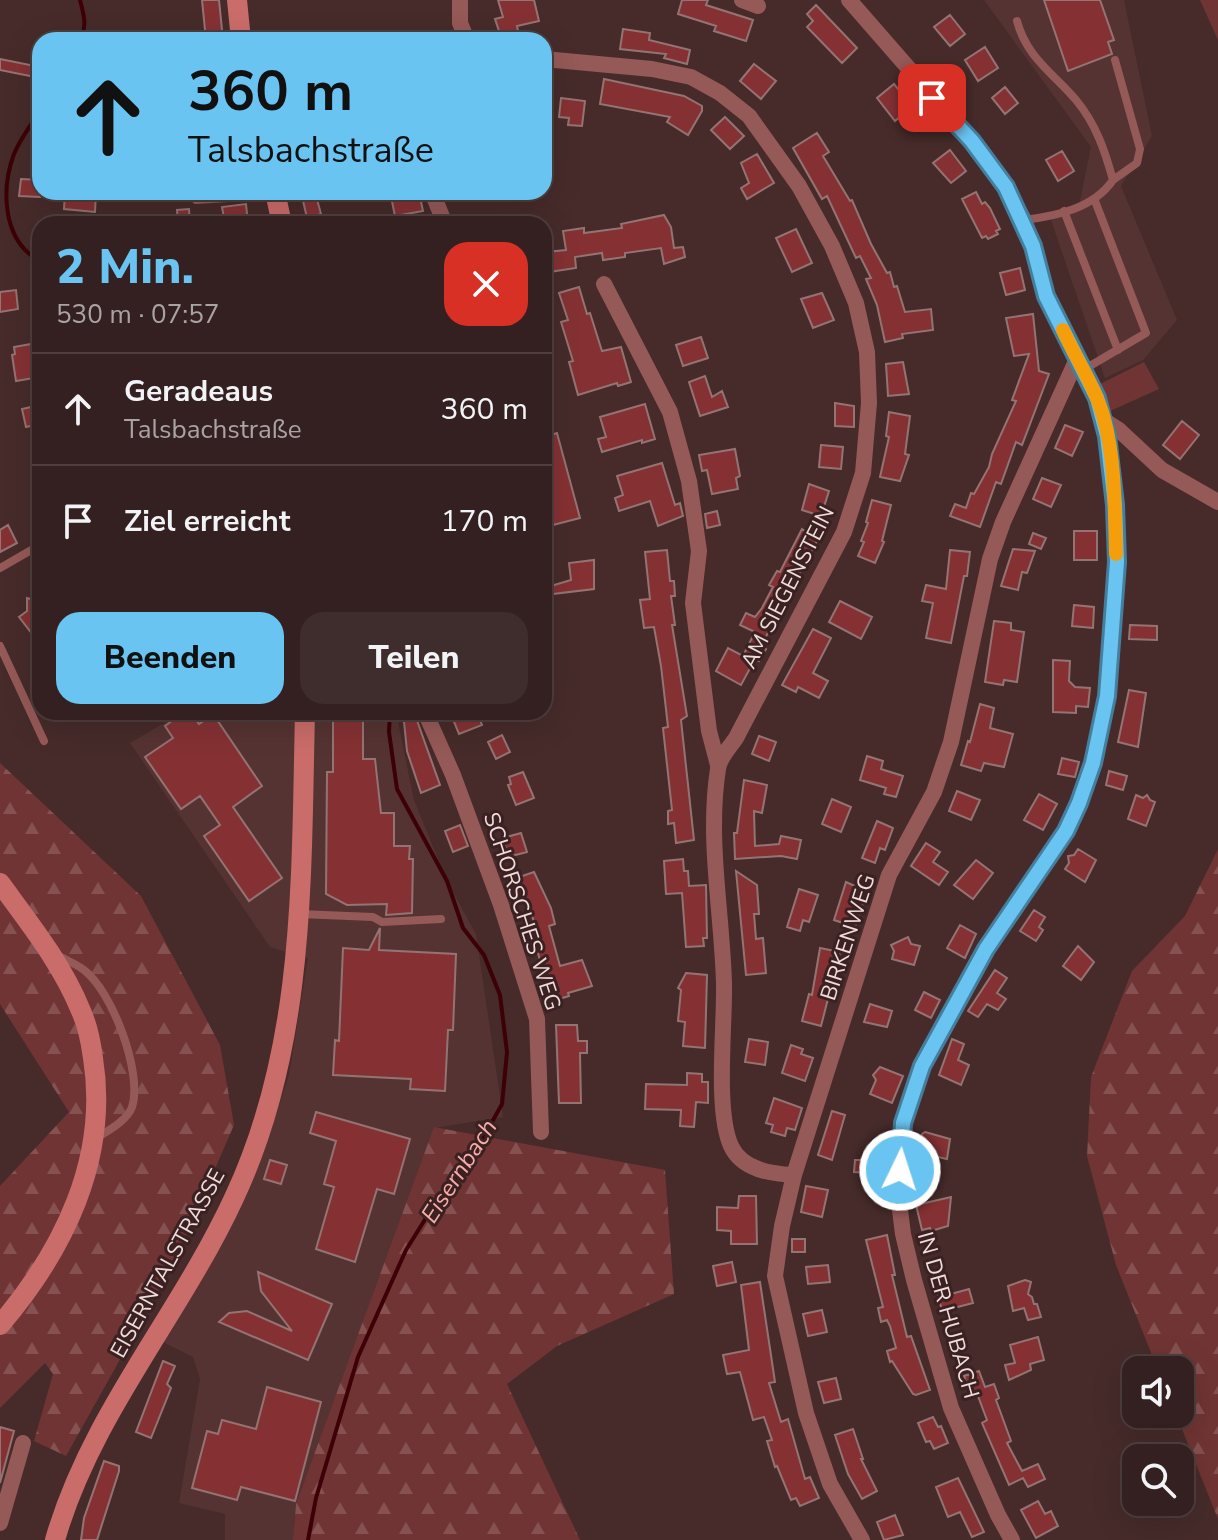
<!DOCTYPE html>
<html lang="de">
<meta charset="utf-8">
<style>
:root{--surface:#342020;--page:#3f2d2d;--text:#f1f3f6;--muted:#a9a3a5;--line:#4e3e3e;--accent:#69c4f1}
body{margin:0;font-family:"Nunito Sans",sans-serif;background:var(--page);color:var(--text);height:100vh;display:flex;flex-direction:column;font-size:30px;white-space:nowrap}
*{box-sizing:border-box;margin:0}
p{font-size:26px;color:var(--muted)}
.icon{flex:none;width:44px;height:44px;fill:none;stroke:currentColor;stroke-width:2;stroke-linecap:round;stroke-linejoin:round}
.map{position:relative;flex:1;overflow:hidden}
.details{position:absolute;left:32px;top:216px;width:520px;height:504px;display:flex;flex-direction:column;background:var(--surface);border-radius:24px;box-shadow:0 8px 32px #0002,0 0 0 2px var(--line)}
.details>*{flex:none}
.guide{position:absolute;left:32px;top:32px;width:520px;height:168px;border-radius:24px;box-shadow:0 8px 32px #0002,0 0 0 2px var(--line);background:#69c4f1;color:#111;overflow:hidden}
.controls{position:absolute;left:1122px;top:1356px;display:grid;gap:16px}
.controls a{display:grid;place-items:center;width:72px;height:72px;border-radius:16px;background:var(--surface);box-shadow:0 8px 32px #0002,0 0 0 2px var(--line);font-size:40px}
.pin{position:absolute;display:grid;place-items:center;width:68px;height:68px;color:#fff;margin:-34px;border-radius:16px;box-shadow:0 4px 12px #0006}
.me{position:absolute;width:88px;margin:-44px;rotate:4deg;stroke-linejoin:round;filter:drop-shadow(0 0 6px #0008)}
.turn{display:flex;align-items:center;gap:28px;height:168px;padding:0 24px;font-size:36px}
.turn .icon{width:104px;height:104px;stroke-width:2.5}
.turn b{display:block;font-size:56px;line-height:68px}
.round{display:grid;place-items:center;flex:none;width:84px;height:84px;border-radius:24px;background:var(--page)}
.overview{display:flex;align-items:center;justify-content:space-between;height:136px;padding:0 24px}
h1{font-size:48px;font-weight:800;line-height:60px;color:var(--accent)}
.primary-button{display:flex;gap:16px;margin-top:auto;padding:16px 24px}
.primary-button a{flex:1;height:92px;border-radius:24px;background:var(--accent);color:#111;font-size:32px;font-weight:800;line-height:92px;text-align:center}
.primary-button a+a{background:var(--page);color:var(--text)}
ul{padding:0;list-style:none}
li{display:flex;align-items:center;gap:24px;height:112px;padding:0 24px;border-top:2px solid var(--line)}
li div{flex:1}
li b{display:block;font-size:30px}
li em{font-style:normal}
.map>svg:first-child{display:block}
.built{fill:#553332}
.green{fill:#703434}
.forest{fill:url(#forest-firs)}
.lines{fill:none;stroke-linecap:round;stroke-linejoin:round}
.stream{stroke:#3c0006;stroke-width:4}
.building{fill:#853133;stroke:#937472;stroke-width:2}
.service{stroke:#955957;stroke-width:8}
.minor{stroke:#955957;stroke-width:16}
.secondary{stroke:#ca6c6a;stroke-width:20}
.route-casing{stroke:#447f9d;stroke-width:20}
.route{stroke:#69c4f1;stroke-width:14}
.slow{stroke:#f59e0b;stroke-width:14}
.labels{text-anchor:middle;stroke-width:6;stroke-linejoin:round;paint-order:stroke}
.street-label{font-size:22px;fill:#efdddb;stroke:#3b2121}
.water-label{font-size:24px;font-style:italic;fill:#f6aca9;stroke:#3b2121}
</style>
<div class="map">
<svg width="1218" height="1540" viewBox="0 0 1218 1540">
<defs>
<pattern id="forest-firs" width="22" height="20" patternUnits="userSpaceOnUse" patternTransform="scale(2)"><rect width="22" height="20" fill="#703434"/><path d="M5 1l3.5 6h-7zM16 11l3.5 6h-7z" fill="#855151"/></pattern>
</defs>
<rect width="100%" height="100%" fill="#462b2a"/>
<path class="built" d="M984,0H1124L1152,136L1121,186L1177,320L1143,360L1105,378L1051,220L1078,210L1091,147Z
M183,712H396L414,800L447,881L476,934L503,1117L434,1128L296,1504L293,1540H225V1514L179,1503L200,1379L193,1357L163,1342L240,1208L262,1156L289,1075L308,958L270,947L130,743Z"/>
<path class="green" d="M1200,0H1218V40Z
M1144,362L1159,389L1108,412L1094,387Z"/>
<path class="forest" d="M0,763L141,896L220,1045L234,1125L175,1261L66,1456L34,1441L53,1374L45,1363L0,1408V1186L69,1112L0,1004Z
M1218,849V1519L1176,1414H1180V1370H1158L1116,1265L1087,1156L1091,1077L1132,971L1185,916Z
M434,1127L665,1170L674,1294L557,1346L507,1384L580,1540H293L296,1504Z"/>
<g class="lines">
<path class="stream" d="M80,0C84,15 87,25 81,40
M40,110C32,124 20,139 14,154C1,189 2,241 40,261
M308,1540L316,1498L358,1357L406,1250L434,1205L472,1158L502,1104L507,1052L500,995L484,955L463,928L447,881L397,789L389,732L390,712"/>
</g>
<path class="building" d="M202,0H219L223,40H206Z
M498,0H534L539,21L517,26L520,40H502L495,19L503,17Z
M682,0H708L706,5L753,20L746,41L714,31L716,26L678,14Z
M1044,0H1100L1114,40L1108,42L1112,54L1068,71Z
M816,5L857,48L842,63L807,27L813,21L807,14Z
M950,15L965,34L950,46L934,27Z
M623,29L650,33L649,40L690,50L687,64L664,58L666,54L620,49Z
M985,47L998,68L978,81L965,60Z
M0,59L40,67V78L0,70Z
M754,64L776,81L761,99L740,81Z
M604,79L684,96L702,106V111L688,135L667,122L670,117L600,104Z
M894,84L908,101L903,105L907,111L895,121L877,98Z
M1005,87L1018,103L1005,114L992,98Z
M561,98L585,101L582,126L568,125L569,118L559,117Z
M725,117L744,136L730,149L711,130Z
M817,133L829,152L823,156L850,201L852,200L871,244L887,273L890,272L894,287L897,286L905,312L931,309L933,330L902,334L903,338L885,342L877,305L866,279L871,278L860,256L856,258L827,196L822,199L793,148Z
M950,150L966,171L951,183L933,163Z
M1062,151L1074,171L1058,181L1046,160Z
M757,154L774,183L747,199L741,188L749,183L741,163Z
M21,179L40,180V197L19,196Z
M65,192H96L95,212L64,209Z
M301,192H315L321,214L307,218Z
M390,192H416L417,197H420L423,211L395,216Z
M976,192L982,204L985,202L990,208L1000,229L996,231L998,234L988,239L986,236L982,238L962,199Z
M246,204L248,224H225L222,207Z
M189,209L190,224H178L177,210Z
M664,215L671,227L674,248L683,247L685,257L664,264L661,248L625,253V257L603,260L602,253L575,257L576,268L549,272L546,252L566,250L563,231L584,228V233L622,228L621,224Z
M796,229L812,263L792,272L776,238Z
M1020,268L1025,290L1006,295L1000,273Z
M579,287L587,314L590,313L602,351L621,347L631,382L618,386L617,383L578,395L569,362L573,361L561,322L568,320L559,293Z
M16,290L18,309L0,312V292Z
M822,293L834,320L813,328L801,299Z
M1033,314L1039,371L1049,374L1022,445L1016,442L1001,484L996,482L980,527L950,516L955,504L966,508L971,493L974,494L989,467L992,454L1016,401L1012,400L1029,354L1014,356L1006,318Z
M701,337L708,358L683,366L676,345Z
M31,344L34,378L16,381L12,355L15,354L14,347Z
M903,362L909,394L888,396L886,364Z
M705,376L712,397L722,391L728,407L700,416L689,382Z
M835,403L854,406V427L835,426Z
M645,404L655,439L642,443V440L602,452L598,439L606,437L600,417Z
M40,405V424L26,427L22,409Z
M889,412L910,416L905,454L909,455L900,481L880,477L889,437L886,436Z
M1182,421L1199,435L1180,459L1163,445Z
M1065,425L1083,432L1072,456L1055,448Z
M557,433L580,518L549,526L544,508V437Z
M821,445L843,447L841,469L819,467Z
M735,449L740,476L736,478L738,489L712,494L707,470L702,471L699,455Z
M662,463L675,505L680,503L683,516L658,526L650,501L619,511L615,498L623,495L617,476Z
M1042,478L1061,485L1051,507L1033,499Z
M809,484L829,491L821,516L802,510Z
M872,500L891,505L882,541L884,542L875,563L858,556L864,542L861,541L868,523L866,522Z
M717,511L720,525L707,528L705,514Z
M8,525L17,543L0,552V530Z
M802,529L818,539L761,646L766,649L759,661L755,659L741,685L716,671L728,648L743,656L755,632L740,625L746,613L755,617L762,608L773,587L769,585L777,571L780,572Z
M1074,531H1097V560H1074Z
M1033,533L1046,538L1041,549L1029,544Z
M1013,549L1035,551L1027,573L1022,572L1018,590L1001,586Z
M667,550L670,581H674L675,596H671L675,625H672L687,716L681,720L694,840L676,843L674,823L668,824V811L672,810L663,728L668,727L661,666L654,627L644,628L640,600L650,599L645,552Z
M950,550L970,552L967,576H964L951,643L926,638L933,603L922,601L926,585L946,589Z
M594,560V589L544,595V588L571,580L569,563Z
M27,598L40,602V644L19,617L27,611Z
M840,601L872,617L861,639L829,622Z
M1074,605L1094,607L1093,628L1072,626Z
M994,621L1011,623V630L1024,632L1017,682L1004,680L1003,685L985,682Z
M1130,625L1157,626V640L1129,639Z
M813,629L831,638L813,673L828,681L819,698L798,687L796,692L782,685Z
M1053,660L1070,661L1069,681L1075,687L1090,688L1088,707L1076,706V713L1053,712Z
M1129,690L1146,693L1138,747L1118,742Z
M980,704L994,708L990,728L1013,734L1004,767L984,763L981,771L961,765L968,741L970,742Z
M184,712H190L199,724L213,714L262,786L233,807L282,878L249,901L204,836L220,825L200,796L181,809L145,757L173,738L165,726Z
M333,712H363V759H375L381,813H394V846H410L409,859H413L412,913L386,915L387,904L347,905L326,894L327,772H333Z
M403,712H414L440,785L421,793L407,751Z
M450,712H477L482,725L459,734Z
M502,735L510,752L496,759L488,742Z
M759,736L776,742L769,761L752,754Z
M867,756L883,761L881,769L903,776L896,797L884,794L886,788L860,780Z
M1062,758L1079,762L1075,777L1058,774Z
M1109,771L1127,776L1123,790L1106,785Z
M523,772L534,798L516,805L508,785L511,784L509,777Z
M744,780L767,785L762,813L754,811L755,846L779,844L781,836L801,840L797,859L781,856L735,859L734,833H737Z
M957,791L980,800L971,820L949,811Z
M1039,794L1057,804L1043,830L1024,820Z
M1136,795L1143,798L1147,795L1150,800L1155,802L1146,826L1128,819Z
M832,799L851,807L841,832L822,824Z
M877,821L893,828L885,850L880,848L875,863L862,858Z
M460,825L468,846L453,852L445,831Z
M521,833L527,852L508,857L503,838Z
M926,843L940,852L933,862L948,872L939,885L911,866Z
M1078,849L1096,860L1085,882L1065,869L1069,863L1068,856L1074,855Z
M683,859L684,871H688L689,886L706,885L707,938H703L704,946L686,947L682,893L666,894L664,861Z
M976,860L993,873L973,899L954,885Z
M736,871L757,885L759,914H754L756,939L763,938L766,973L746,975Z
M534,872L551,908L555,924L549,926L560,966L582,960L592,986L568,993L569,996L559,999L558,995L551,997L531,930L536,929L527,899L524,900L516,878Z
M846,882L857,887L855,890L866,894L855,927L834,920Z
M799,889L818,895L809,922L803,920L800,931L787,927Z
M1034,910L1045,917L1039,927L1043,930L1036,941L1020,931Z
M960,925L976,934L965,958L947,948Z
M380,928L379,950L456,954L453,1030H448L445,1091L410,1089L411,1079L333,1075L335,1040L339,1041L343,948L369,950Z
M908,937L911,944L920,946L914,965L892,959L894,951L891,945Z
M1078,946L1094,962L1081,980L1063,966Z
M820,948L840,952L821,1026L802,1021L809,994L812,995Z
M995,970L1007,978L997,993L1006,999L998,1010L987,1004L978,1017L968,1011Z
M686,973L707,975L705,1048L683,1046L685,1022L678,1021L681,990L678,988Z
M924,992L940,1000L931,1018L915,1010Z
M870,1004L892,1011L887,1027L864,1022Z
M556,1025H577L578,1041H587V1053H580L581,1103H559Z
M749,1039L768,1042L765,1065L745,1062Z
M952,1039L964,1044L958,1060L969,1065L961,1085L939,1075Z
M791,1045L803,1049L801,1054L813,1058L805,1081L782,1073Z
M880,1067L903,1076L892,1103L870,1094L876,1080L873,1075Z
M687,1073L702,1074V1082H708V1103L696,1102L694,1127L680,1126L681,1110L645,1109L646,1084L687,1085Z
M774,1098L802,1108L795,1130L787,1128L785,1136L771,1132L773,1125L766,1123Z
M832,1111L845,1115L832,1160L818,1155Z
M316,1112L410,1139L394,1194L377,1189L355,1262L316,1249L334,1187L324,1184L336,1141L310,1133Z
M925,1132L950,1139L947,1159L933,1156L930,1182L916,1180L922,1134Z
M866,1154L884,1156L881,1184L866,1183L867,1173L854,1172L855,1160H865Z
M270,1160L287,1165L281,1184L264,1179Z
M806,1186L828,1190L822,1217L801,1212Z
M739,1196H756L757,1244H731V1231L717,1230V1207L738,1208Z
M951,1197L948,1226L931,1231L930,1228L922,1230L916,1205Z
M887,1235L895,1275H892L907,1337L911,1336L930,1390L916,1395L913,1394L892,1361L890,1362L887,1351L896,1348L890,1326L887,1320L881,1322L878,1308L883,1307L866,1240Z
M792,1239H805V1252H792Z
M732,1262L736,1282L717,1286L713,1266Z
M828,1265L830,1282L808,1284L806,1267Z
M258,1272L332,1304L308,1360L219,1322L229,1313L247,1311L292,1331L261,1291Z
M1025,1280L1031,1282L1028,1294L1032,1297L1034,1304H1037L1041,1317L1028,1320L1024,1308L1013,1311L1008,1286Z
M760,1282L775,1382L769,1383L781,1422L788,1419L805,1479L810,1477L819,1498L800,1506L796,1498L791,1500L777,1466L775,1467L767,1441L772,1440L764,1417L753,1420L740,1372L727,1374L723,1355L749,1350L741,1285Z
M948,1283L951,1294L969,1289L973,1303L942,1311L936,1286Z
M822,1310L827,1332L808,1336L803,1314Z
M1038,1337L1044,1360L1030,1364L1031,1370L1009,1380L1005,1365L1015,1363L1010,1345Z
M163,1361L175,1366L167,1384L171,1388L151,1438L136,1432Z
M979,1371L985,1387L994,1384L999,1398L996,1400L1011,1441L1007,1443L1022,1471L1038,1464L1045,1479L1028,1487L1023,1478L1009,1485L982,1423L987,1420L976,1391L970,1393L964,1376Z
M836,1378L841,1399L824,1403L818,1382Z
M267,1387L321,1402L295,1501L241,1487L237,1500L192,1488L207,1431L218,1434L222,1420L256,1429Z
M933,1417L938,1427L941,1426L948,1443L934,1449L930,1441L926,1442L918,1423Z
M0,1427L14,1431L0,1483Z
M853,1429L863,1459H861L877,1491L862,1499L848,1474L835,1435Z
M104,1461L119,1466V1471L97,1540H81L84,1518Z
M958,1478L984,1532L972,1537L960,1512L948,1517L936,1487Z
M1038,1501L1045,1514L1051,1511L1058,1526L1036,1538L1021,1510Z
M895,1515L903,1535L884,1540L877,1522Z"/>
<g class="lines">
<path class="service" d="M1017,21C1027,58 1053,73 1076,100C1096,124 1105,151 1113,180C1094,208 1057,216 1024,220
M1113,180L1137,163L1140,149L1115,60
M196,200L275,195
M1064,211L1118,350
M1083,370L1146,333L1095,201
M0,568L40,545
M0,646L44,741
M299,914L373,917L382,922L441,919
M57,955C66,960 76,964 84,970C112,991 143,1073 132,1107C127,1121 107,1131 95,1139"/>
<path class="minor" d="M460,0V23L467,40
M742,0L758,6
M849,0L972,141L1006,187L1024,220L1033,246L1046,296L1097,398L1105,421L1115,505L1117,562L1107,696L1093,763L1066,831L986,949L946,1020L922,1066L903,1123L898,1194L903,1234L914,1280L951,1408L998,1515L1012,1540
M544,59L652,69L691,77L720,93L749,116L799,186L832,246L856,303L867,352L869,403L863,473L844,532L736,738C730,747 719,758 718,769C707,839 722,912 724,983C725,1026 715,1110 731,1146C742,1170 772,1174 794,1175
M432,192L445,224
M604,284L670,412L689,481L699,551L693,603L709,731L718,765
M1105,421L1119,430L1162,470L1218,502
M425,712L453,775L501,905L537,1019L541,1132
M0,1523L23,1443
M862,1540L830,1484L806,1413L775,1276L782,1226L794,1175L889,875L934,792L951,742L990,559L1003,522L1077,359"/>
<path class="secondary" d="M237,0L241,40
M275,192L282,224
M0,883C30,924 62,964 81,1011C88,1026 91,1043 93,1058C109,1158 64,1250 0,1325
M55,1540C91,1414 180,1315 234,1198C306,1045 301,877 305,712"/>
</g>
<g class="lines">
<defs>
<path id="route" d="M900,1170L903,1123L922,1066L986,949L1066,831L1079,803L1093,763L1107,696L1117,562L1115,505L1107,436L1097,398L1046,296L1033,246L1006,187L972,141L932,98"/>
</defs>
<use href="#route" class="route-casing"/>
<use href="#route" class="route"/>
<path class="slow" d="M1063,330C1076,359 1096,388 1104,419C1115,458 1115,513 1116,554"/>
</g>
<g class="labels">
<g class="street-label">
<text transform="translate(787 587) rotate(-63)" y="8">AM SIEGENSTEIN</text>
<text transform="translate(523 911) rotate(72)" y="8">SCHORSCHES WEG</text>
<text transform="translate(847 937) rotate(-72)" y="8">BIRKENWEG</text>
<text transform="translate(167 1263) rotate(-61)" y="8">EISERNTALSTRASSE</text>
<text transform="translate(949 1315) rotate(74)" y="8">IN DER HUBACH</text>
</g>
<g class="water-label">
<text transform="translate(459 1171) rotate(-57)" y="8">Eisernbach</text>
</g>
</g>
</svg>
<div class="controls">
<a><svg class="icon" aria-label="sound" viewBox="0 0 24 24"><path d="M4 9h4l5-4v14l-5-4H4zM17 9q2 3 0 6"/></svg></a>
<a><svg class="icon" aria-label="search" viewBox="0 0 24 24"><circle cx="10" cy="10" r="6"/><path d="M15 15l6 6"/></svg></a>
</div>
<div class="pin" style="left:932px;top:98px;background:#d93025"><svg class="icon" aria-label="arrive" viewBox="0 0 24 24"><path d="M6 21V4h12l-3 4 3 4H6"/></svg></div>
<svg class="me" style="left:900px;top:1170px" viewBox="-20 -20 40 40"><circle r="17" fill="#69c4f1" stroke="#fff" stroke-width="3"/><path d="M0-11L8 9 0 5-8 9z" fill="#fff"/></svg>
<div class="guide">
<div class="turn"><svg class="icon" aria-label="ahead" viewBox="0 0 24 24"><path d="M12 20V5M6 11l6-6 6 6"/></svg><div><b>360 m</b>Talsbachstraße</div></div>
</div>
<section class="details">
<div class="overview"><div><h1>2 Min.</h1><p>530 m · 07:57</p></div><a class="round" style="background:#d93025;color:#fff"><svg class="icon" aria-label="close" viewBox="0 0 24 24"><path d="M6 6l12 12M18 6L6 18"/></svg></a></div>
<ul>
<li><svg class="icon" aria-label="ahead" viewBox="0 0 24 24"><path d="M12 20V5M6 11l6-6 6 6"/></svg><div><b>Geradeaus</b><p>Talsbachstraße</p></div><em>360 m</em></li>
<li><svg class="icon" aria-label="arrive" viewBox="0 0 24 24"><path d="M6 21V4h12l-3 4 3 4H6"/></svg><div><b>Ziel erreicht</b></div><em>170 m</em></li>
</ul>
<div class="primary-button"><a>Beenden</a><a>Teilen</a></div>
</section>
</div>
